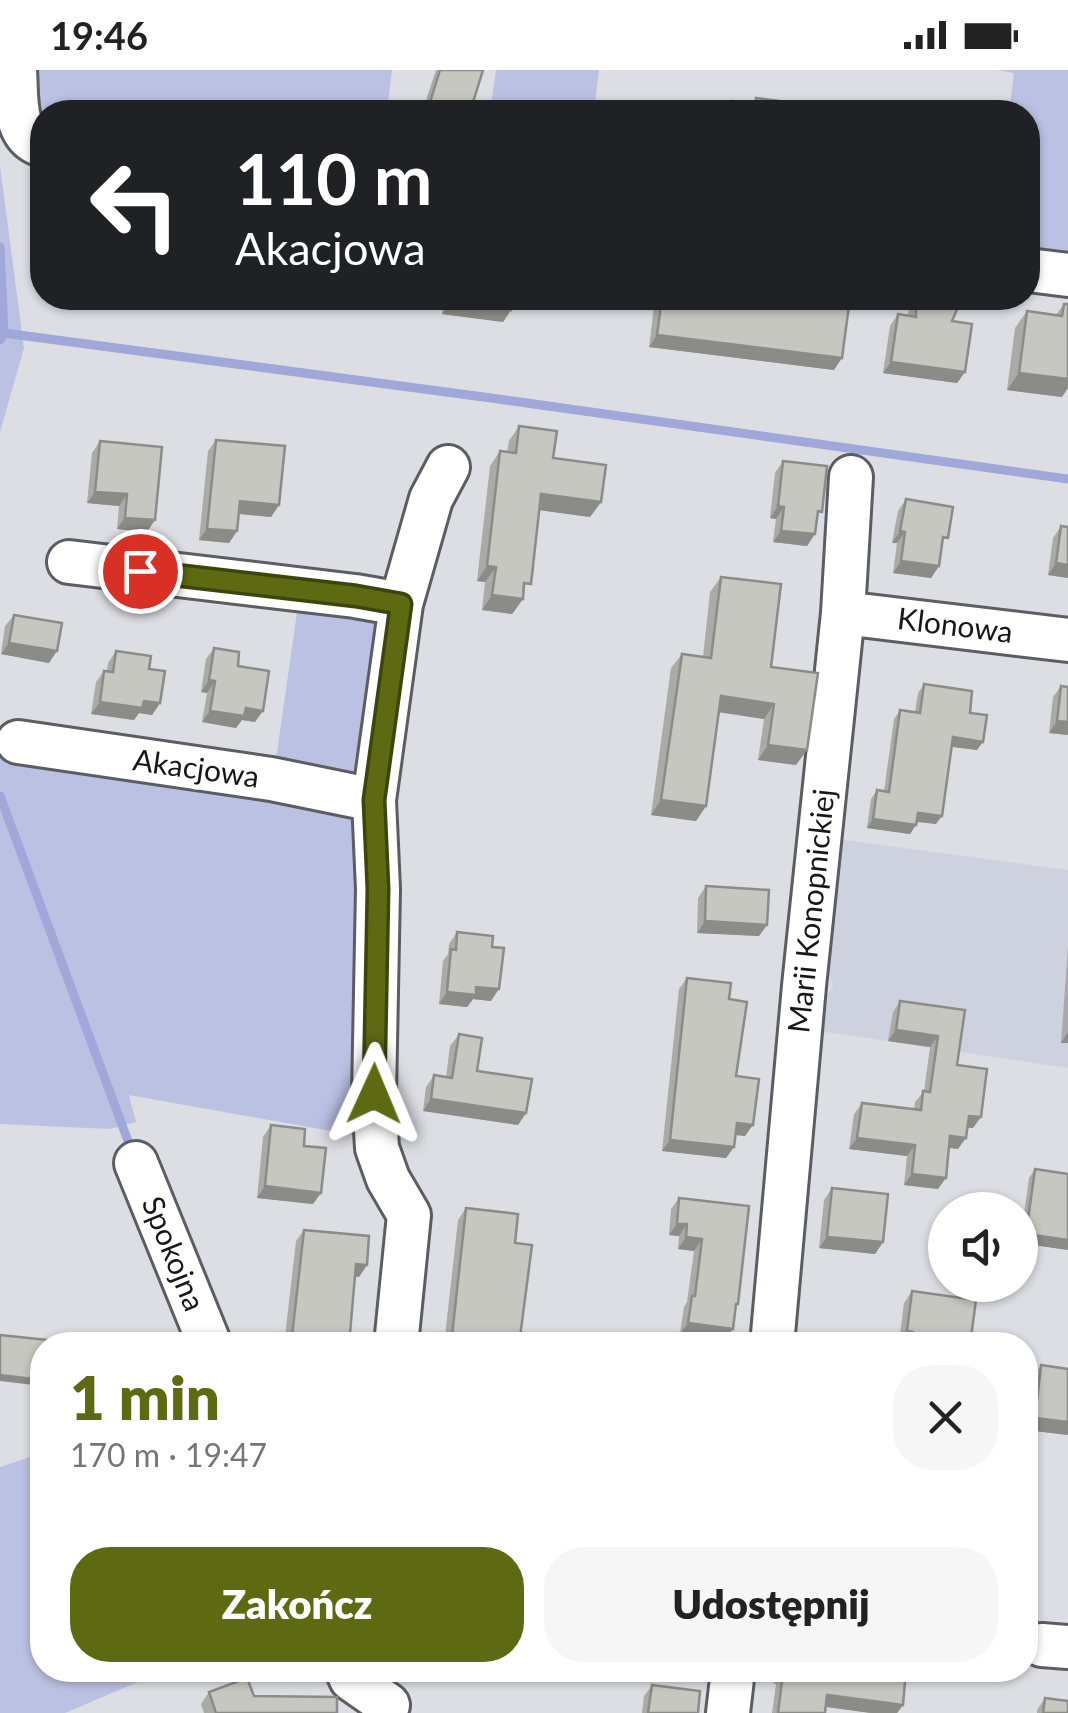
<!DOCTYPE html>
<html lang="pl">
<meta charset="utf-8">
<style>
:root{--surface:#fff;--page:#f6f6f6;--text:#222;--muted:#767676;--accent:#5e6a12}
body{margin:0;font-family:Lato,sans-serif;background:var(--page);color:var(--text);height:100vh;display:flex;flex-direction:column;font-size:38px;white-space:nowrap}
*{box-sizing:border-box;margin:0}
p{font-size:32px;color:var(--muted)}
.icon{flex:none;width:55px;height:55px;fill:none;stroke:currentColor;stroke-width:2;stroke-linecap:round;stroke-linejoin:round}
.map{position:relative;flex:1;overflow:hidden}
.drawer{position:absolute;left:30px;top:1262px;width:1008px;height:350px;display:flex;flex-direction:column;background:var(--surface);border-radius:40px;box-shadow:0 2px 8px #0004}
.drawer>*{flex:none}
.guide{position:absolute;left:30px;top:30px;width:1010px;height:210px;border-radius:40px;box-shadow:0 2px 8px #0004;background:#202124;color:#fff;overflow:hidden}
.fabs{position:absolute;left:928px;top:1122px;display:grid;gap:20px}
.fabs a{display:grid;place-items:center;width:110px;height:110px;border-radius:50%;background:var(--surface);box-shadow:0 2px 8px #0004;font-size:50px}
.pin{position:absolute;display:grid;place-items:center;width:85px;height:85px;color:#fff;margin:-42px;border:5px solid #fff;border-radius:50%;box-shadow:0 2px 10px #0007}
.me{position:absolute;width:110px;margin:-55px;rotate:1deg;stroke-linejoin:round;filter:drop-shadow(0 0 8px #0008)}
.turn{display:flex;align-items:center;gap:35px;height:210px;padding:0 40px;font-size:45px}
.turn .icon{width:130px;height:130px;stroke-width:2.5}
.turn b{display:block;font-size:70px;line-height:85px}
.round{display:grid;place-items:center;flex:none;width:105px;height:105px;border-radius:40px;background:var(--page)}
.overview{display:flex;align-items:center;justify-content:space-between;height:170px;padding:0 40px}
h1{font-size:60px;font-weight:800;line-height:75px;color:var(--accent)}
.cta{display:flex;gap:20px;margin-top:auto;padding:20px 40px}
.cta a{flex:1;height:115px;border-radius:40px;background:var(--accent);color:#fff;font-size:40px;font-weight:800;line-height:115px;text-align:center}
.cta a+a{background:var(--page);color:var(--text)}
.status{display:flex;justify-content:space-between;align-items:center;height:70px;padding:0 50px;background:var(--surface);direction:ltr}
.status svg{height:28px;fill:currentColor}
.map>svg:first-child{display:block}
.built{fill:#ced1de}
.green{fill:#bbc1e3}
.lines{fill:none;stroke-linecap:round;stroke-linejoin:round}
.stream{stroke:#a0a7d9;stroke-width:9}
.minor-casing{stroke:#5c5d62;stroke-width:48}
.minor{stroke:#fff;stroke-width:42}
.wall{fill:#aaaba6}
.shaded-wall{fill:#8b8b87}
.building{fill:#c6c7c1;stroke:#8b8b87;stroke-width:2.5}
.route-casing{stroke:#3d450c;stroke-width:25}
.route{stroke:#5e6a12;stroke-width:18}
.labels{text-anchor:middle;stroke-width:10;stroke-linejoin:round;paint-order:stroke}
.street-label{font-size:30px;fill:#17171a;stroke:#fff}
</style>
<div class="status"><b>19:46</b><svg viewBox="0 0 49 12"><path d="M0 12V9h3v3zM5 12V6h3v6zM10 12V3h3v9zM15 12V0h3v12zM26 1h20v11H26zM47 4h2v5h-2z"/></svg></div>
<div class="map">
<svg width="1068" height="1643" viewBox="0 0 1068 1643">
<rect width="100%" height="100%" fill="#dcdee4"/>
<path class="built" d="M837,769L1068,800V998L819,961L823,931L833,917L826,889Z"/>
<path class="green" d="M30,0H392L387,42H42V55L35,44Z
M496,0H599L594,42H490Z
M997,0H1068V184L1028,179V42H1009L1014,3Z
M0,96L24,278L0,362Z
M298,535L385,545L359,699L347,711L274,703Z
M0,677L345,738L365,762L359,1066L129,1025L136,1052L110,1059L0,1054Z
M42,1383V1600H149L152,1606L65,1643H0V1397Z"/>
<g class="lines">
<path class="stream" d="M0,177L4,263L0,270
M4,263L491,328L1068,409
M0,726L131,1079"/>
<defs>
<path id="minor" d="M15,0C17,26 12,66 42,75
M1028,200L1068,205
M69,492L355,526L401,534L374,730
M401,534L431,429L448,397
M843,543L1068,570
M18,672L271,709L374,730L378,819L374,1025L377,1078L388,1109L409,1145L396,1275
M136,1093L210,1275
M772,1275L804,916L843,543L851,407
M1042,1575L1068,1577
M347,1600L351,1609L388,1635
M728,1643L733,1600"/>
</defs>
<use href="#minor" class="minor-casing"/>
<use href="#minor" class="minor"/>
</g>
<path class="wall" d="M436,0H483L470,42H422Z
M756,28L785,42H725L733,31L752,34Z
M444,228H512L511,240L503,252L442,244Z
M655,228H850L834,300L649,277Z
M916,231L952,251L965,302L957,313L883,303L890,256L898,244L908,246V242Z
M1064,234L1062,327L1007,320L1015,258L1027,241L1056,245Z
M519,356L601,432L590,447L539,440L523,529L512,544L482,540L485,512L477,511L490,396L500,381L507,382L509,371Z
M216,370L279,435L271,447L238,444L237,461L229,473L199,470L208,381Z
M100,371L147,462L117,459L119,436L87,433L92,383Z
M783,391L817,449L807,476L773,472L776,449L770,448L775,403Z
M906,429L942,477L939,496L931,508L893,503L897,473H892L898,441Z
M1061,456L1068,508L1048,505L1053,468Z
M721,507L771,597L796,695L758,690L764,649L719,642L706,736L696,751L651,745L671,598L682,584L703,587L710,522Z
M14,545L49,593L1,584L5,556Z
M214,578L238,596L255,652L242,650L236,658L202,652L207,623L201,622L206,589Z
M116,581L149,599L160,633L152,645L139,643L134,650L91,644L96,612L104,601H107L108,593Z
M924,614L970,643L977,680L951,677L936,754L916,752L910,764L867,758L871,729L877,720L884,721L894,649L900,640L915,642L918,623Z
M1061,616L1068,617V665L1049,663L1053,627Z
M706,816L759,866L697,863L698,828Z
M457,862L492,877L491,931L473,929L467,937L439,934L443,891L448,884L449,874Z
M1068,877V973H1061Z
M687,908L729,929L736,1006L745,1066L735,1065L734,1077L726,1088L662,1081L679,919Z
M900,931L965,940L957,995L973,1058L967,1057L958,1079L949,1078L938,1119L904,1115L907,1086L849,1079L854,1044L862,1033L914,1039L915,1032L924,1021L930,977L888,971L893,942Z
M459,964L477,1001L526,1043L518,1055L423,1041L426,1017L434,1005L446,1007L450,976Z
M271,1055L304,1076L313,1134L257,1128L263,1067Z
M1035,1099L1068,1180L1020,1173L1029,1108Z
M832,1118L883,1172L875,1184L819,1178L824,1130Z
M679,1128L736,1238L725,1270L680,1264L684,1237L687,1232L694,1181L678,1179L679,1166L669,1165L671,1139Z
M466,1138L515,1173L519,1275H444L458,1150Z
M304,1160L367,1195L359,1207L354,1206L349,1275H284L296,1171Z
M912,1221L970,1275H905V1273L899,1272L904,1233Z
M1041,1295L1068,1365L1027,1360L1033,1307Z
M775,1600H906L903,1635L897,1643H871L826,1637L825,1643H772L776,1614H774Z
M652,1615L698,1643H642L644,1626Z
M209,1622L254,1626L337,1643H204L201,1634Z
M1045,1628L1068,1643H1037V1640Z"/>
<path class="shaded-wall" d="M335,228H384L380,233Z
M450,232L511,240L503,252L442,244Z
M657,265L842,288L834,300L649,277Z
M891,292L965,302L957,313L883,303Z
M1019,303L1068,309V318L1062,327L1007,320Z
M95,422L127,424L119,436L87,433Z
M541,424L601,432L590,447L531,439Z
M240,431L279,435L271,447L232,443Z
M778,436L784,437L776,449L770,448Z
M125,448L155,450L147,462L117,459Z
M207,459L237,461L229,473L199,470Z
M781,461L815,464L807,476L773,472Z
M900,461L905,462L897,473H892Z
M901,491L939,496L931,508L893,503Z
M1056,493L1068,495V508L1048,505Z
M487,496L496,497L485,512L477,511Z
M492,525L523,529L512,544L482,540Z
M9,573L57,581L49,593L1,584Z
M209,610L215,611L207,623L201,622Z
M721,626L774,634L764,649L711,641Z
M144,631L160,633L152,645L139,643L134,650L91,644L100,632Z
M246,638L263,641L255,652L242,650L236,658L202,652L210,641Z
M1057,651L1068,652V665L1049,663Z
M953,667L983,672L977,680L947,676Z
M768,675L807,680L796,695L758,690Z
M661,730L706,736L696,751L651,745Z
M918,743L942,746L936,754L912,751Z
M873,749L916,755L910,764L867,758Z
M705,851L767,855L759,866L697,863Z
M476,917L499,919L491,931L473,929L467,937L439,934L447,922Z
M896,960L938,966L930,977L888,971Z
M1068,962V973H1061Z
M431,1029L526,1043L518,1055L423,1041Z
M969,1046L981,1047L973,1058L961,1057Z
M737,1053L753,1055L745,1066L729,1064Z
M950,1066L966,1068L958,1079L942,1077Z
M857,1068L915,1075L907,1086L849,1079Z
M670,1070L734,1077L726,1088L662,1081Z
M912,1104L946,1108L938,1119L904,1115Z
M265,1116L321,1123L313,1134L257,1128Z
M677,1154H687L679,1166L669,1165Z
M1026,1164L1068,1170V1180L1020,1173Z
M686,1167L702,1169L694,1181L678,1179Z
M827,1167L883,1172L875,1184L819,1178Z
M356,1194L367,1195L359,1207L348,1206Z
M688,1253L733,1259L725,1270L680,1264Z
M907,1261L913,1262L905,1273L899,1272Z
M0,1305L42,1310V1316L0,1311Z
M1035,1348L1068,1352V1365L1027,1360Z
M827,1625L903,1635L897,1643H871L820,1636Z"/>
<path class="building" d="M440,0H483L470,42H427Z
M756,28L787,32L785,42H732L733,31L756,35Z
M450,228H512L511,240L450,232Z
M662,228H850L842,288L657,265Z
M916,231L958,237L952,251L972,254L965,302L891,292L898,244L916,247Z
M1064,234H1068V309L1019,303L1027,241L1062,246Z
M519,356L557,361L553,388L606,395L601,432L541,424L531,514L524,513L523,529L492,525L496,497L487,496L500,381L516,383Z
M216,370L285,376L279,435L240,431L237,461L207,459Z
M100,371L162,377L155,450L125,448L127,424L95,422Z
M783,391L827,396L822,442L818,441L815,464L781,461L784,437L778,436Z
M906,429L953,437L948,468L943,467L939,496L901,491L905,462L900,461Z
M1061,456L1068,457V495L1056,493Z
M721,507L781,514L771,597L818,603L807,680L768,675L774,634L721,626L706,736L661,730L682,584L711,588Z
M14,545L62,553L57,581L9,573Z
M214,578L239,582L238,596L269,601L263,641L246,638L244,646L210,641L215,611L209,610Z
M116,581L151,586L149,599L165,601L160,633L144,631L142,638L100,632L104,601L113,602Z
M924,614L972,621L970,643L987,645L983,672L953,667L942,746L918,743L916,755L873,749L877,720L889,722L900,640L920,643Z
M1061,616L1068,617V652L1057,651Z
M706,816L769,820L767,855L705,851Z
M457,862L493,866L492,877L504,878L499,919L476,917V925L447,922L451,879L456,880Z
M687,908L731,913L729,929L747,932L736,1006L759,1009L753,1055L737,1053L734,1077L670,1070Z
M900,931L965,940L957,995L987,999L981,1047L969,1046L966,1068L950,1066L946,1108L912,1104L915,1075L857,1068L862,1033L921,1040L923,1021L930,1022L938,966L896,960Z
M459,964L482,968L477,1001L532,1009L526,1043L431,1029L434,1005L452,1008Z
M271,1055L305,1059L304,1076L326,1078L321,1123L265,1116Z
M1035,1099L1068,1104V1170L1026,1164Z
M832,1118L888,1124L883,1172L827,1167Z
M679,1128L749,1136L738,1234H736L733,1259L688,1253L692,1226H695L702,1169L686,1167L687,1154H677Z
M466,1138L518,1144L515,1173L532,1175L519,1275H451Z
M304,1160L369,1166L367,1195L356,1194L349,1275H291Z
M912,1221L976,1230L970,1275H912L913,1262L907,1261Z
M0,1265L96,1275H42V1310L0,1305Z
M1041,1295L1068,1299V1352L1035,1348Z
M782,1600H906L903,1635L827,1625L825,1643H778L783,1603H781Z
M247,1608L254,1626L337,1627V1643H216L209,1622Z
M652,1615L700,1621L698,1643H648Z
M1045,1628L1068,1631V1643H1043Z"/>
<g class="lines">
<defs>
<path id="route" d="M140,501L356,526L401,534L374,730L378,819L374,1024"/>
</defs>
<use href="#route" class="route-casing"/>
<use href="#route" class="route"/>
</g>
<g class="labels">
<g class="street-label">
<text transform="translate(955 556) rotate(7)" y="10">Klonowa</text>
<text transform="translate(196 699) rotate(8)" y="10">Akacjowa</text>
<text transform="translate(812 841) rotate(-84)" y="10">Marii Konopnickiej</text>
<text transform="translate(173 1184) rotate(68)" y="10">Spokojna</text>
</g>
</g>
</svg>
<div class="fabs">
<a><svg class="icon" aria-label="sound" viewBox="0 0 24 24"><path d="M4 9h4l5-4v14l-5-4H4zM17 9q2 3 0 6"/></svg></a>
</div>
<div class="pin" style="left:140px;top:501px;background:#d93025"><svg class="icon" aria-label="arrive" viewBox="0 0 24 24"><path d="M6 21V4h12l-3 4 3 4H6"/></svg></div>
<svg class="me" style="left:374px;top:1024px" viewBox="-20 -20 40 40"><path d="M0-17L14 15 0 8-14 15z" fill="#5e6a12" stroke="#fff" stroke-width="4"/></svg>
<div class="guide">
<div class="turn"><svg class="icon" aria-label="left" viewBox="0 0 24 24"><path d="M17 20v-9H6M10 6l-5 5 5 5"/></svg><div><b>110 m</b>Akacjowa</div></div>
</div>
<section class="drawer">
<div class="overview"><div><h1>1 min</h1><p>170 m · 19:47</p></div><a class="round"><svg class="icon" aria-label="close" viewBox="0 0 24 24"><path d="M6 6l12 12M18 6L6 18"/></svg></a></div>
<div class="cta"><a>Zakończ</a><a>Udostępnij</a></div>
</section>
</div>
